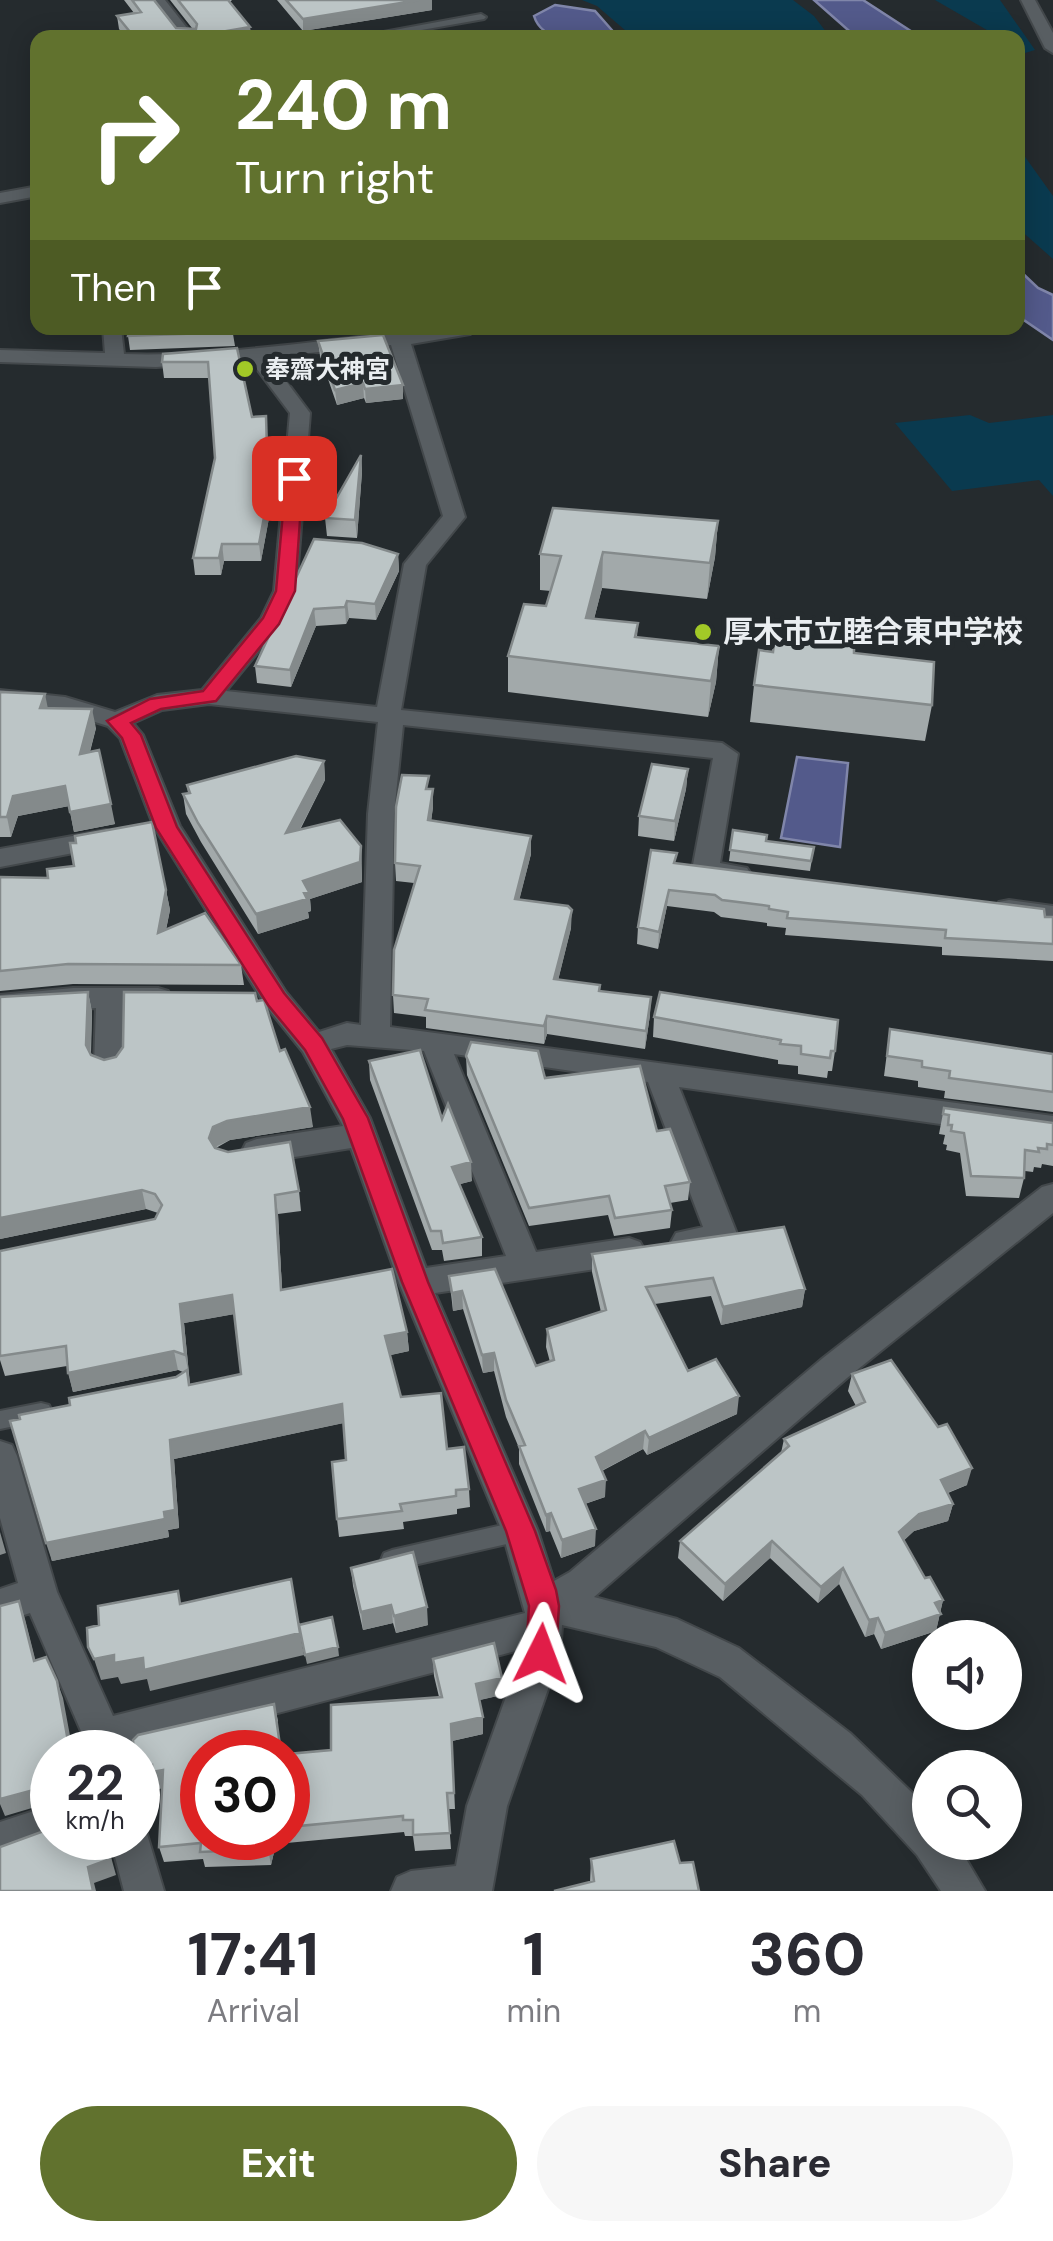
<!DOCTYPE html>
<meta charset="utf-8">
<style>
:root{--surface:#fff;--page:#f7f7f7;--text:#2b2b33;--muted:#7c7c81;--accent:#61722e}
body{margin:0;font-family:"DM Sans","Noto Sans JP",sans-serif;background:var(--page);color:var(--text);height:100vh;display:flex;flex-direction:column;font-size:38px;white-space:nowrap}
*{box-sizing:border-box;margin:0}
p{font-size:32px;color:var(--muted)}
.icon{flex:none;width:55px;height:55px;fill:none;stroke:currentColor;stroke-width:2;stroke-linecap:round;stroke-linejoin:round}
.map{position:relative;height:1891px;overflow:hidden}
.sheet{display:flex;flex-direction:column;background:var(--surface);flex:1}
.sheet>*{flex:none}
.hud{position:absolute;left:30px;top:30px;width:995px;height:305px;border-radius:20px;box-shadow:0 5px 25px #0003;background:#61722e;color:#fff;overflow:hidden}
.controls{position:absolute;left:912px;top:1620px;display:grid;gap:20px}
.controls a{display:grid;place-items:center;width:110px;height:110px;border-radius:50%;background:var(--surface);box-shadow:0 5px 25px #0003;font-size:50px}
.speed{position:absolute;left:30px;top:1730px;display:flex;gap:20px;font-size:50px;font-weight:700;text-align:center}
.speed>*{display:grid;place-content:center;width:130px;height:130px;border-radius:50%;background:var(--surface);box-shadow:0 5px 25px #0003;line-height:1}
.speed small{font-size:25px;font-weight:400}
.speed .limit{border:15px solid #d22;background:#fff;color:#111}
.pin{position:absolute;display:grid;place-items:center;width:85px;height:85px;color:#fff;margin:-42px;border-radius:20px;box-shadow:0 5px 15px #0006}
.me{position:absolute;width:110px;margin:-55px;rotate:3deg;stroke-linejoin:round;filter:drop-shadow(0 0 8px #0008)}
.turn{display:flex;align-items:center;gap:35px;height:210px;padding:0 40px;font-size:45px}
.turn .icon{width:130px;height:130px;stroke-width:2.5}
.turn b{display:block;font-size:70px;line-height:85px}
.then{display:flex;align-items:center;height:95px;padding:0 40px;background:#0003;gap:20px;font-size:38px}
.eta{display:flex;justify-content:space-evenly;align-items:center;height:170px;text-align:center}
.eta b{font-size:60px;font-weight:800;line-height:70px}
.primary-button{display:flex;gap:20px;margin-top:auto;padding:20px 40px}
.primary-button a{flex:1;height:115px;border-radius:60px;background:var(--accent);color:#fff;font-size:40px;font-weight:800;line-height:115px;text-align:center}
.primary-button a+a{background:var(--page);color:var(--text)}
.map>svg:first-child{display:block}
.green{fill:#0a3a4f}
.water{fill:#535a8b;stroke:#8086aa;stroke-width:2.5}
.lines{fill:none;stroke-linecap:round;stroke-linejoin:round}
.service-casing{stroke:#43484b;stroke-width:4}
.minor-casing{stroke:#43484b;stroke-width:4}
.service{fill:#585e62;fill-rule:evenodd}
.minor{fill:#585e62;fill-rule:evenodd}
.wall{fill:#a2a9aa;fill-rule:evenodd}
.shaded-wall{fill:#848a8b}
.building{fill:#bcc5c6;stroke:#848a8b;stroke-width:2.5}
.route{fill:#e11d48;stroke:#92132f;stroke-width:2.5}
.poi-dot{fill:#a2c927;stroke:#252b2e;stroke-width:4}
.labels{text-anchor:middle;stroke-width:10;stroke-linejoin:round;paint-order:stroke}
.far-poi-label{font-size:25px;font-weight:bold;fill:#eaeef1;stroke:#252b2e;text-anchor:start}
.poi-label{font-size:30px;font-weight:bold;fill:#eaeef1;stroke:#252b2e;text-anchor:start}
</style>
<div class="map">
<svg width="1053" height="1891" viewBox="0 0 1053 1891">
<rect width="100%" height="100%" fill="#252b2e"/>
<path class="green" d="M582,0H793L814,16L830,37H633L597,6Z
M935,0H1000L1035,50L1025,53L1018,48V38L999,37Z
M1018,147L1053,196V259L1018,228Z
M970,415L989,423L1053,415V496L1039,480L952,491L895,423Z"/>
<path class="water" d="M814,0H863L920,37H856Z
M555,5L595,11L618,37C591,38 544,48 534,16Z
M1018,269L1038,288L1053,295V340L1018,316Z
M797,757L848,763L840,847L781,838Z"/>
<g class="lines">
<defs>
<path id="service" d="M481,14L486,17L484,19L376,38H351Z
M41,1403L49,1405L52,1412L49,1419L0,1429V1411Z
M520,1521L528,1524L531,1531L528,1538L520,1541L392,1570L384,1567L381,1560L384,1553L392,1550Z"/>
<path id="minor" d="M150,0H165L195,38H180Z
M1021,0H1035L1053,33V53L1045,48Z
M38,186V196L0,203V193Z
M103,328H121L124,354C213,357 301,342 390,334V328H408L409,332L479,328L470,334L411,344L465,517L426,565L401,710L722,743L738,754L720,863L747,868L751,874L747,880L738,883L696,876L692,870L713,758L403,725L394,814L390,1027L1053,1116V1140L679,1087L737,1234L732,1246L687,1255L676,1251L671,1242L676,1233L703,1227L648,1082L454,1054L536,1252L629,1238L640,1242L645,1251L640,1260L629,1264L435,1293L538,1531L554,1581L570,1572L823,1358L1042,1187L1053,1184V1213L847,1378L594,1597L677,1619L739,1648L850,1733L930,1810V1842H956L985,1891H941L917,1855L862,1795L720,1677L656,1647L562,1625L560,1655L507,1806L492,1891H391L397,1877L411,1871L456,1866L467,1806L523,1649L128,1752H90L30,1613L0,1623V1589L18,1583L0,1518V1441L12,1445L17,1456L57,1592L113,1716L525,1613L502,1531L399,1283L351,1148L257,1163L246,1159L242,1151L246,1143L257,1139L343,1126L303,1052L266,1006L154,827L120,738L108,726L63,712L0,704V690L65,697L115,712L157,695L202,690L261,618L274,591L290,413L250,360L156,367L0,362V350L105,353ZM391,345L443,516L404,564L377,707L226,691L280,625L296,591L310,413L268,357ZM209,704L378,722L368,814L361,1025L347,1023L319,1032L286,992L180,826L143,735L133,723L162,710ZM347,1045L424,1051L506,1256L426,1268L370,1118L331,1049Z
M106,830L115,833L119,839L115,845L0,867V849Z
M1009,900L1053,906V924L999,916L995,909L999,902Z
M73,988H158L168,991L172,998L168,1005L124,1008V1065L119,1073L109,1076L99,1073L94,1065L96,1008L0,1015V995Z
M52,1805V1838L66,1839L0,1862V1822Z
M138,1821L144,1824L164,1891H124L110,1838H138Z"/>
</defs>
<use href="#service" class="service-casing"/>
<use href="#minor" class="minor-casing"/>
<use href="#service" class="service"/>
<use href="#minor" class="minor"/>
</g>
<path class="wall" d="M124,0H154L176,28H192L170,0H232L230,2L250,27L251,38H126L119,29L117,16L134,13Z
M277,0H432V10L303,31Z
M232,328L235,346L130,350L128,336Z
M318,341L403,399L366,403L364,398L337,405L320,356Z
M237,348L252,417L266,416L268,449H280L282,466L276,518H269L261,561H224L221,575H195L193,558L215,458L209,378H164L162,362Z
M361,455L362,472L357,538L327,536L325,518Z
M718,521L715,557L707,599L602,588L594,619L638,623L637,637L719,646L716,682L708,717L508,692V656L546,606L551,591L540,590V554Z
M314,539L398,554L399,571L376,620L349,618L346,624L316,626L291,687L257,683L255,666Z
M773,652L854,653L932,705L925,741L750,722L754,685Z
M0,692L48,708L96,728L90,752L115,824L74,832L69,806L18,816L11,837H0Z
M324,761L325,780L300,830L361,846L362,882L310,899L311,911L308,912L309,918L258,934L201,842L186,814L183,794L188,793L187,785Z
M688,769L686,789L674,841L638,836L639,816Z
M429,789H433V807L431,821L531,836V854L519,900L571,928L558,980L600,985V991L650,1015L645,1049L547,1034L544,1044L426,1028V1017L394,1013L393,995L414,883L396,881L395,863Z
M733,830L766,841L814,847L810,871L729,861Z
M676,863L1053,917V961L942,955V947L785,935L786,928L767,926V923L721,917L714,912L667,906L658,949L637,944L638,927Z
M0,877L166,890L170,910L166,930L241,965L244,985L73,984L0,991Z
M88,992L92,1012L91,1054L104,1060L116,1057L257,1001L313,1127L230,1140L216,1148L299,1191L301,1211L278,1214L282,1290L407,1332L409,1351L390,1355L401,1397L447,1449L469,1489L470,1507L457,1509V1514L403,1522L404,1529L339,1537L337,1519L346,1460L343,1423L174,1459L179,1528L168,1530L169,1537L52,1561L20,1419L176,1377L183,1372L178,1370L73,1392L67,1366L5,1376L0,1360V1251L155,1219L158,1213L146,1209L0,1239V997ZM234,1314L241,1374L190,1384L184,1323Z
M654,1017L835,1051L832,1071H828L827,1078L798,1074V1066L778,1064V1060L653,1037Z
M890,1029L1053,1054V1112L944,1098L945,1091L918,1087V1081L884,1076Z
M466,1056L545,1078L657,1131L690,1182L688,1200L670,1203L672,1210L670,1228L614,1236L608,1215L529,1226L467,1075Z
M369,1061L442,1119L472,1181L460,1184L482,1237V1256L444,1261L442,1250H432L370,1080Z
M944,1108L1053,1123V1166L1042,1164L1041,1168L1034,1167L1033,1172L1025,1171L1024,1178L1019,1198L966,1196L960,1153L946,1150L947,1145L943,1144L945,1135L939,1134Z
M592,1254L805,1289L802,1307L721,1325L711,1296L655,1304L688,1371L737,1414L647,1455L643,1449L602,1471L605,1497L585,1504L595,1546L561,1558L550,1531L546,1532L519,1464V1448L506,1417L494,1371L483,1373L463,1309L453,1311L449,1276L536,1366L550,1362L546,1347L547,1329L601,1312L592,1272Z
M852,1374L967,1485L948,1493L953,1504L948,1521L914,1531L904,1540L925,1578L943,1600L936,1631L881,1649L874,1634L865,1637L839,1584L818,1603L770,1558L723,1601L678,1558L680,1541L781,1453L784,1439L856,1406L848,1391Z
M351,1568L428,1625L396,1633L393,1623L363,1630L353,1586Z
M433,1659L502,1695L479,1700L483,1717V1734L452,1741L455,1809H448L451,1849L415,1851L413,1836H405L404,1832L276,1844L271,1865L205,1867L203,1859L164,1862L159,1847L162,1788L158,1789L155,1781L141,1784L138,1774V1752L274,1704L278,1721L202,1838H288V1754L331,1750L439,1697L434,1676Z
M591,1859L680,1863L590,1882Z"/>
<path class="shaded-wall" d="M419,0H432V10L303,31V19Z
M250,27L251,38H186Z
M363,383L364,398L337,405L335,390Z
M403,385V399L366,403L365,389Z
M280,449L282,466L276,518L274,501Z
M361,455L362,472L357,538L355,520Z
M267,501L269,518L261,561L259,544Z
M718,521L715,557L707,599L710,563Z
M222,544L224,561L221,575L219,558Z
M603,552L602,588L585,654L586,618Z
M398,554L399,571L376,620L375,604Z
M347,601L349,618L346,624L345,607Z
M314,609L316,626L291,687L290,670Z
M719,646L716,682L708,717L711,681Z
M45,694L49,714L40,708Z
M92,709L96,728L84,773L80,754Z
M324,761L325,780L288,852L286,833Z
M688,769L686,789L674,841L675,821Z
M65,786L69,806L18,816L11,837L7,817L13,796Z
M433,789V807L429,838L428,820Z
M111,804L115,824L74,832L70,812Z
M531,836V854L515,917V899Z
M361,846L362,882L310,899L311,911L308,912L309,918L258,934L256,914L303,881Z
M166,890L170,910L161,953L158,933Z
M669,890L667,906L658,949L659,932Z
M572,910L571,928L554,997V979Z
M88,992L92,1012L90,1065L86,1045Z
M651,997L650,1015L645,1049L646,1031Z
M547,1016V1034L544,1044V1026Z
M310,1107L313,1127L230,1140L217,1146L213,1158L209,1138L213,1127L227,1121Z
M471,1162L472,1181L453,1186L452,1167Z
M142,1190L146,1209L0,1239V1218Z
M275,1195L278,1214L283,1309L281,1290Z
M805,1289L802,1307L721,1325L723,1307Z
M462,1291L463,1309L453,1311L452,1293Z
M232,1295L235,1314L184,1323L189,1375L185,1355L180,1304Z
M407,1332L409,1351L387,1356L385,1336Z
M174,1351L178,1370L73,1392L68,1373Z
M494,1353V1371L483,1373L482,1355Z
M739,1396L737,1414L647,1455L649,1438Z
M342,1404L344,1423L174,1459L179,1528L168,1530L169,1537L52,1561L46,1543L164,1512L170,1440Z
M645,1431L643,1449L595,1474L596,1457Z
M972,1468L967,1485L936,1497L941,1480Z
M606,1480L605,1497L578,1506L579,1489Z
M953,1504L948,1521L914,1531L895,1549L899,1532L919,1514Z
M551,1513L550,1531L546,1532V1515Z
M596,1529L595,1546L561,1558L562,1540Z
M0,1532L6,1553L0,1555Z
M772,1541L770,1558L723,1601L725,1584Z
M843,1568L839,1584L818,1603L821,1587Z
M943,1600L936,1631L881,1649L885,1633L935,1603Z
M19,1601L25,1619L40,1678L34,1661Z
M391,1605L393,1623L363,1630L361,1612Z
M427,1607L428,1625L396,1633L394,1616Z
M878,1618L874,1634L865,1637L869,1620Z
M300,1633L304,1655L150,1691L147,1679L121,1684L118,1677L101,1680L94,1659L114,1655L143,1658Z
M338,1647L339,1656L307,1664L305,1655Z
M502,1678V1695L476,1701V1684Z
M57,1681L63,1698L73,1752H70Z
M483,1717V1734L452,1741L455,1809L451,1724Z
M163,1770L168,1787L158,1789L152,1772Z
M48,1786L52,1802L5,1816L0,1804V1794Z
M104,1838H108L106,1839L116,1875L94,1883L96,1891H93L88,1867Z
M270,1838H274L276,1844L271,1865L268,1849Z"/>
<path class="building" d="M132,0H154L176,28L196,29L197,24L178,0H228L250,27L186,38H135L117,16L141,12Z
M286,0H419L303,19Z
M130,328H232L233,332L128,336Z
M383,335L403,385L365,389L363,383L335,390L318,341Z
M237,348L252,417L266,416L267,449H280L274,501H267L259,544H222L219,558H193L215,458L208,362H162L163,354Z
M361,455L355,520L325,518Z
M553,508L718,521L710,563L603,552L586,618L638,623L635,637L719,646L711,681L508,656L524,604L546,606L561,556L540,554Z
M314,539L362,543L398,554L375,604L347,601L345,607L314,609L290,670L255,666Z
M775,635L854,643V653L934,662L932,705L754,685L759,650L773,652Z
M0,692L45,694L40,708L92,709L80,754L99,750L111,804L70,812L65,786L13,796L7,817H0Z
M296,756L324,761L286,833L340,820L361,846L360,862L303,881L309,892L304,893L307,899L256,914L198,823L183,794L190,793L187,785Z
M652,764L688,769L675,821L639,816Z
M402,775L429,776L426,789H433L428,820L531,836L515,899L568,906L572,910L554,979L600,985L599,991L651,997L646,1031L547,1016L544,1026L425,1010L428,999L393,995L394,950L420,866L395,863L396,807Z
M152,822L166,890L158,933L205,913L241,965L68,964L0,971V877L48,878L47,869L74,866L70,843H76L75,836Z
M733,830L767,835L766,841L814,847L811,861L730,850Z
M651,850L677,853L674,863L1044,909L1045,917H1053V944L945,938L946,930L787,918L788,912L769,909V906L722,900L715,895L669,890L659,932L638,927Z
M88,992L86,1045L91,1055L104,1060L116,1057L123,1047L124,992L255,993L257,1001L264,1000L280,1051L285,1049L310,1107L227,1121L213,1127L209,1138L215,1148L228,1152L290,1142L299,1191L275,1195L281,1290L392,1269L407,1332L385,1336L401,1397L441,1393L447,1449L464,1447L469,1489L456,1490V1496L400,1504L402,1511L337,1519L332,1462L346,1460L342,1404L170,1440L175,1510L164,1512L165,1519L46,1543L10,1421L20,1419L19,1415L70,1405L69,1398L176,1377L187,1370L189,1385L241,1374L232,1295L180,1304L185,1355L174,1351L68,1373L66,1346L0,1356V1251L155,1219L162,1205L155,1194L142,1190L0,1218V997Z
M660,992L838,1020L835,1051H831L830,1058L801,1054V1046L780,1044L781,1040L654,1017Z
M890,1029L1053,1054V1092L949,1078L950,1071L922,1067V1061L887,1056Z
M471,1042L538,1051L545,1078L640,1066L657,1131L670,1129L690,1182L665,1186L672,1210L615,1218L609,1196L529,1208L466,1056Z
M420,1050L442,1119L448,1104L471,1162L452,1167L482,1237L443,1243L441,1231H431L369,1061Z
M944,1108L1053,1123V1145L1047,1144V1149L1038,1148L1039,1152L1025,1150L1024,1178L971,1176L964,1133L951,1131L952,1125H948L949,1115L943,1114Z
M784,1227L805,1289L723,1307L713,1278L646,1287L688,1371L716,1359L739,1396L649,1438L645,1431L596,1457L606,1480L579,1489L596,1529L562,1540L551,1513L546,1515L519,1446L525,1445L506,1400L494,1353L482,1355L462,1291L452,1293L449,1276L495,1269L536,1366L554,1360L547,1329L606,1310L592,1254Z
M891,1360L938,1427L947,1424L972,1468L941,1480L953,1504L919,1514L899,1532L925,1578L930,1577L943,1600L935,1603L941,1614L885,1633L878,1618L869,1620L843,1568L821,1587L772,1541L725,1584L680,1541L789,1446L784,1439L865,1402L852,1374Z
M413,1552L427,1607L394,1616L391,1605L361,1612L351,1568Z
M291,1579L300,1633L144,1670L143,1658L114,1663V1655L94,1659L88,1647L87,1628L99,1625L98,1606L178,1591L180,1604Z
M19,1601L34,1661L46,1657L57,1681L70,1752H52V1819L49,1818L48,1786L0,1799V1606Z
M332,1617L338,1647L305,1655L299,1625Z
M494,1643L502,1678L476,1684L483,1717L451,1724L454,1793H447L450,1833L413,1835V1820H403V1816L288,1827V1754L331,1750V1705L442,1697L433,1659Z
M274,1704L281,1752H202V1838H270L268,1849L200,1852L201,1843L159,1847L163,1770L152,1772V1765L138,1767V1752H134L133,1740L138,1735Z
M52,1828V1838H104L110,1859L88,1867L93,1891H0V1847Z
M674,1841L680,1863L693,1862L699,1891H554L594,1881L591,1859Z"/>
<path class="route" d="M294,472L303,478L295,591L279,624L216,701L161,709L131,723L141,735L177,827L284,993L322,1038L368,1118L428,1282L535,1531L556,1590L559,1606L556,1654L552,1665L541,1669L530,1665L526,1654L529,1606L506,1531L402,1282L343,1119L305,1050L268,1005L156,828L122,738L107,721L150,699L203,691L263,618L276,591L286,478Z"/>
<g class="poi-dot">
<circle cx="245" cy="369" r="10"/>
<circle cx="703" cy="632" r="10"/>
</g>
<g class="labels">
<g class="far-poi-label">
<text x="265" y="378">奉齋大神宮</text>
</g>
<g class="poi-label">
<text x="723" y="642">厚木市立睦合東中学校</text>
</g>
</g>
</svg>
<div class="controls">
<a><svg class="icon" aria-label="sound" viewBox="0 0 24 24"><path d="M4 9h4l5-4v14l-5-4H4zM17 9q2 3 0 6"/></svg></a>
<a><svg class="icon" aria-label="search" viewBox="0 0 24 24"><circle cx="10" cy="10" r="6"/><path d="M15 15l6 6"/></svg></a>
</div>
<div class="speed"><div>22<small>km/h</small></div><div class="limit">30</div></div>
<div class="pin" style="left:294px;top:478px;background:#d93025"><svg class="icon" aria-label="arrive" viewBox="0 0 24 24"><path d="M6 21V4h12l-3 4 3 4H6"/></svg></div>
<svg class="me" style="left:541px;top:1654px" viewBox="-20 -20 40 40"><path d="M0-17L14 15 0 8-14 15z" fill="#e11d48" stroke="#fff" stroke-width="4"/></svg>
<div class="hud">
<div class="turn"><svg class="icon" aria-label="right" viewBox="0 0 24 24"><path d="M7 20v-9h11M14 6l5 5-5 5"/></svg><div><b>240 m</b>Turn right</div></div>
<div class="then">Then<svg class="icon" aria-label="arrive" viewBox="0 0 24 24"><path d="M6 21V4h12l-3 4 3 4H6"/></svg></div>
</div>
</div>
<section class="sheet">
<div class="eta">
<div><b>17:41</b><p>Arrival</p></div>
<div><b>1</b><p>min</p></div>
<div><b>360</b><p>m</p></div>
</div>
<div class="primary-button"><a>Exit</a><a>Share</a></div>
</section>
